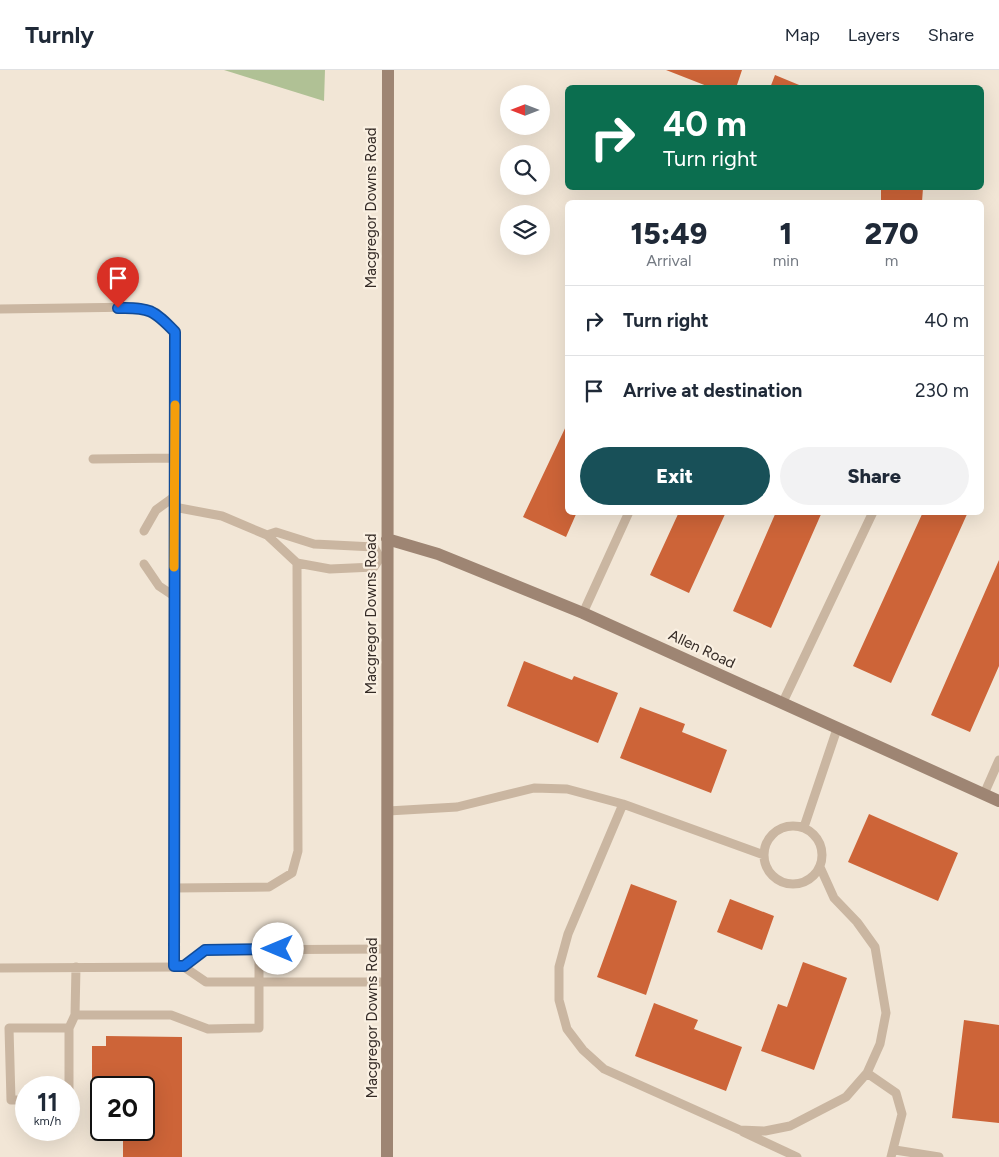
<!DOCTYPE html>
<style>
:root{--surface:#fff;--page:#f2f2f3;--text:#1f2937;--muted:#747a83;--line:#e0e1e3;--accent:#185058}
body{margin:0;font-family:Figtree,sans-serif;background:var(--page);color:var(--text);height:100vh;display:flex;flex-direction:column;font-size:19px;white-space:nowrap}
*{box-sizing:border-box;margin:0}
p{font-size:16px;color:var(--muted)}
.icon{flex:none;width:28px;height:28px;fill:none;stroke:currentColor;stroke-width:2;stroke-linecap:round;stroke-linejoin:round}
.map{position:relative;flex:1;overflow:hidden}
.sheet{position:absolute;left:565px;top:130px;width:419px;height:315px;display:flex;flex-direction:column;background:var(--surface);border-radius:8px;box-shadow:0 5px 20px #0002}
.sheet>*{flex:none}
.banner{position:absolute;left:565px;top:15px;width:419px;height:105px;border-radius:8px;box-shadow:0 5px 20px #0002;background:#0b6e4f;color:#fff;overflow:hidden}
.needle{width:32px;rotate:270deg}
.tools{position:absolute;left:500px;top:15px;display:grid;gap:10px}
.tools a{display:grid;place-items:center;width:50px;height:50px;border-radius:50%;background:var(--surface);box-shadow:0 5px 20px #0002;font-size:25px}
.speed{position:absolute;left:15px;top:1006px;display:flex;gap:10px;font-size:25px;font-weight:700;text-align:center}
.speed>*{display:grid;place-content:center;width:65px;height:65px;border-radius:50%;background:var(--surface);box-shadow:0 5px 20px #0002;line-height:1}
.speed small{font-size:12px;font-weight:400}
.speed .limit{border:2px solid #111;border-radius:8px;background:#fff;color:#111}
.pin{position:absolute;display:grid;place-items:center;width:42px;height:42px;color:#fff;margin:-51px -21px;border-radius:50% 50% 50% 0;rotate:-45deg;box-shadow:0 0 5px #0007}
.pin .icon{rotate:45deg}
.me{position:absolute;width:55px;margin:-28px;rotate:270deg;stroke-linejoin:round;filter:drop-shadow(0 0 4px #0008)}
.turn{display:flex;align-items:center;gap:18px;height:105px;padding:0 15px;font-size:22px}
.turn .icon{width:65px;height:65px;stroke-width:2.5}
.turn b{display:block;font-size:35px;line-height:42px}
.eta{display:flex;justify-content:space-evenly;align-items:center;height:85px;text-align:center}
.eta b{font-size:30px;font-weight:800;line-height:35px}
.cta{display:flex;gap:10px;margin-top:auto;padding:10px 15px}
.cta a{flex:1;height:58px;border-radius:30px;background:var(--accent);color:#fff;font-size:20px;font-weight:800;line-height:58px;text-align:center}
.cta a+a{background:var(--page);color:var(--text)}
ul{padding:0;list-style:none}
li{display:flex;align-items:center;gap:15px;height:70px;padding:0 15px;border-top:1px solid var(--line)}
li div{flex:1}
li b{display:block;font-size:19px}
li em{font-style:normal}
header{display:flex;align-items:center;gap:30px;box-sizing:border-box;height:70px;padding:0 25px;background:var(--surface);border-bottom:1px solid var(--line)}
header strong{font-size:24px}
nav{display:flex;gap:28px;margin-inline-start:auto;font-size:18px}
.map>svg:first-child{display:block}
.green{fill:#b0c195}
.building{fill:#cd6438}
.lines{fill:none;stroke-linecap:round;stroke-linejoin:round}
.lane{stroke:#cab6a1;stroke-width:9}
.secondary{stroke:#9e8573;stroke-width:12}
.route-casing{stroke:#114b97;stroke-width:12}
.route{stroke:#1a73e8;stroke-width:9}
.slow{stroke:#f59e0b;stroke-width:9}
.labels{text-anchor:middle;stroke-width:4.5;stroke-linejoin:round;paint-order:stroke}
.street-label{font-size:15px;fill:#342a25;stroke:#faf0e2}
</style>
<header>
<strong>Turnly</strong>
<nav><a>Map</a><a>Layers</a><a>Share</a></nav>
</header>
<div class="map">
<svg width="999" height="1087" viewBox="0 0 999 1087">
<rect width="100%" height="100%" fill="#f2e6d6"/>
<path class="green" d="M224,0H325L324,31Z"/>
<path class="building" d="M666,0H742L736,18H712Z
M775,5L804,17V18H770Z
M881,118H923L922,132H881Z
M568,352V442H577L566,467L523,447Z
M679,442H726L689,523L650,505Z
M776,442H822L771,558L733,541Z
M923,442H968L891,613L853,596Z
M999,490V596L970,662L931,645Z
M524,591L572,610L574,606L618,623L598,673L507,636Z
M640,637L685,654L682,662L727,680L711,723L620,688Z
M869,744L958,783L938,831L848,792Z
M631,814L677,831L646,925L597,907Z
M730,829L774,846L762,880L717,862Z
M803,892L847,908L814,1000L761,981L778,934L787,937Z
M654,933L698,950L694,959L742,977L726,1021L635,986Z
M964,950L999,955V1053L952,1048Z
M106,966L182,967V1087H123V1060H144V1018H101V1028H92V976H106Z"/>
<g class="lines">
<path class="lane" d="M0,239L138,237L157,243L175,262L174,897
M93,389L174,388
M174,437L222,446L267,465L297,493L330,499L374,497L380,488
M144,461L156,440L174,427
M267,465L276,462L314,474L374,477L380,488
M144,494L159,516L174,526
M583,543L629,442
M782,634L873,442
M984,724L999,690
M623,734L568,864L559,897V930L567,959L583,980L604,999L740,1060L765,1061L790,1056L846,1027L867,1003L880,974L886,943L875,877L857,852L834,828L820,797
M388,741L457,737L534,718L567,719L623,734L764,785
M764 785a29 29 0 1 1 58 0a29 29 0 1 1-58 0Z
M804,757L837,659
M174,818L269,817L292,803L298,781L297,493
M388,879L205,880L184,897L206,912H388
M0,898L180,897
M75,945L76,897
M867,1003L896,1023L902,1044L891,1087
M26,1030H11L9,958H69
M69,1031V958L75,945H171L208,959L259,958V879
M743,1062L797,1087
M895,1080L939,1087"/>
<path class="secondary" d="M387,469L438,484L583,543L999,731
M387,1087L388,0"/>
</g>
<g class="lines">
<defs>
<path id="route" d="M118,238C149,237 154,240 175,262L174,896H184L205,880L278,879"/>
</defs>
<use href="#route" class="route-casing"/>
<use href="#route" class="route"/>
<path class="slow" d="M174,497L175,335"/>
</g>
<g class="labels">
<g class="street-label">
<text transform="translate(371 138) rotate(-90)" y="5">Macgregor Downs Road</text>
<text transform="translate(371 544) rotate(-90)" y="5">Macgregor Downs Road</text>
<text transform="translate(702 579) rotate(25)" y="5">Allen Road</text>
<text transform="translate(372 948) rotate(-90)" y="5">Macgregor Downs Road</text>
</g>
</g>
</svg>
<div class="tools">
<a><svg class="needle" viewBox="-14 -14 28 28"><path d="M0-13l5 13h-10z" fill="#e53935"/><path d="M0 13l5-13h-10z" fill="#747a83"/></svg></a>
<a><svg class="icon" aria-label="search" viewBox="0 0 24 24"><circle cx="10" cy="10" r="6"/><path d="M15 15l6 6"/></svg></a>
<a><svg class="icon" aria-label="layers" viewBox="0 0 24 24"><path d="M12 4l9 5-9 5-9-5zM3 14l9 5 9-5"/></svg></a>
</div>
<div class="speed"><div>11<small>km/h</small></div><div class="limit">20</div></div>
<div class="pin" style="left:118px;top:238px;background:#d93025"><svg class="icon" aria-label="arrive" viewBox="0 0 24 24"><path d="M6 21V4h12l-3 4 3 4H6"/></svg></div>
<svg class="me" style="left:278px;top:879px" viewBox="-20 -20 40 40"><circle r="19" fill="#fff"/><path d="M0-13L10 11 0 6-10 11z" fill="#1a73e8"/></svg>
<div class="banner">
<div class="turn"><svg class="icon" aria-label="right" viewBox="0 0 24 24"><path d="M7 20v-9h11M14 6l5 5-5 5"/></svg><div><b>40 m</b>Turn right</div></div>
</div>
<section class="sheet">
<div class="eta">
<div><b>15:49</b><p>Arrival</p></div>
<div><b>1</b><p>min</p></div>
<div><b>270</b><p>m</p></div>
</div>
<ul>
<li><svg class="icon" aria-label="right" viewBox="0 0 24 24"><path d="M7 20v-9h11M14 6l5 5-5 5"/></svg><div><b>Turn right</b></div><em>40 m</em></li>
<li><svg class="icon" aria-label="arrive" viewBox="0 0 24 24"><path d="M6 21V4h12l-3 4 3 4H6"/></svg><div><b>Arrive at destination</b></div><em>230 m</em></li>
</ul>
<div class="cta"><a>Exit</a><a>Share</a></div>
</section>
</div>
